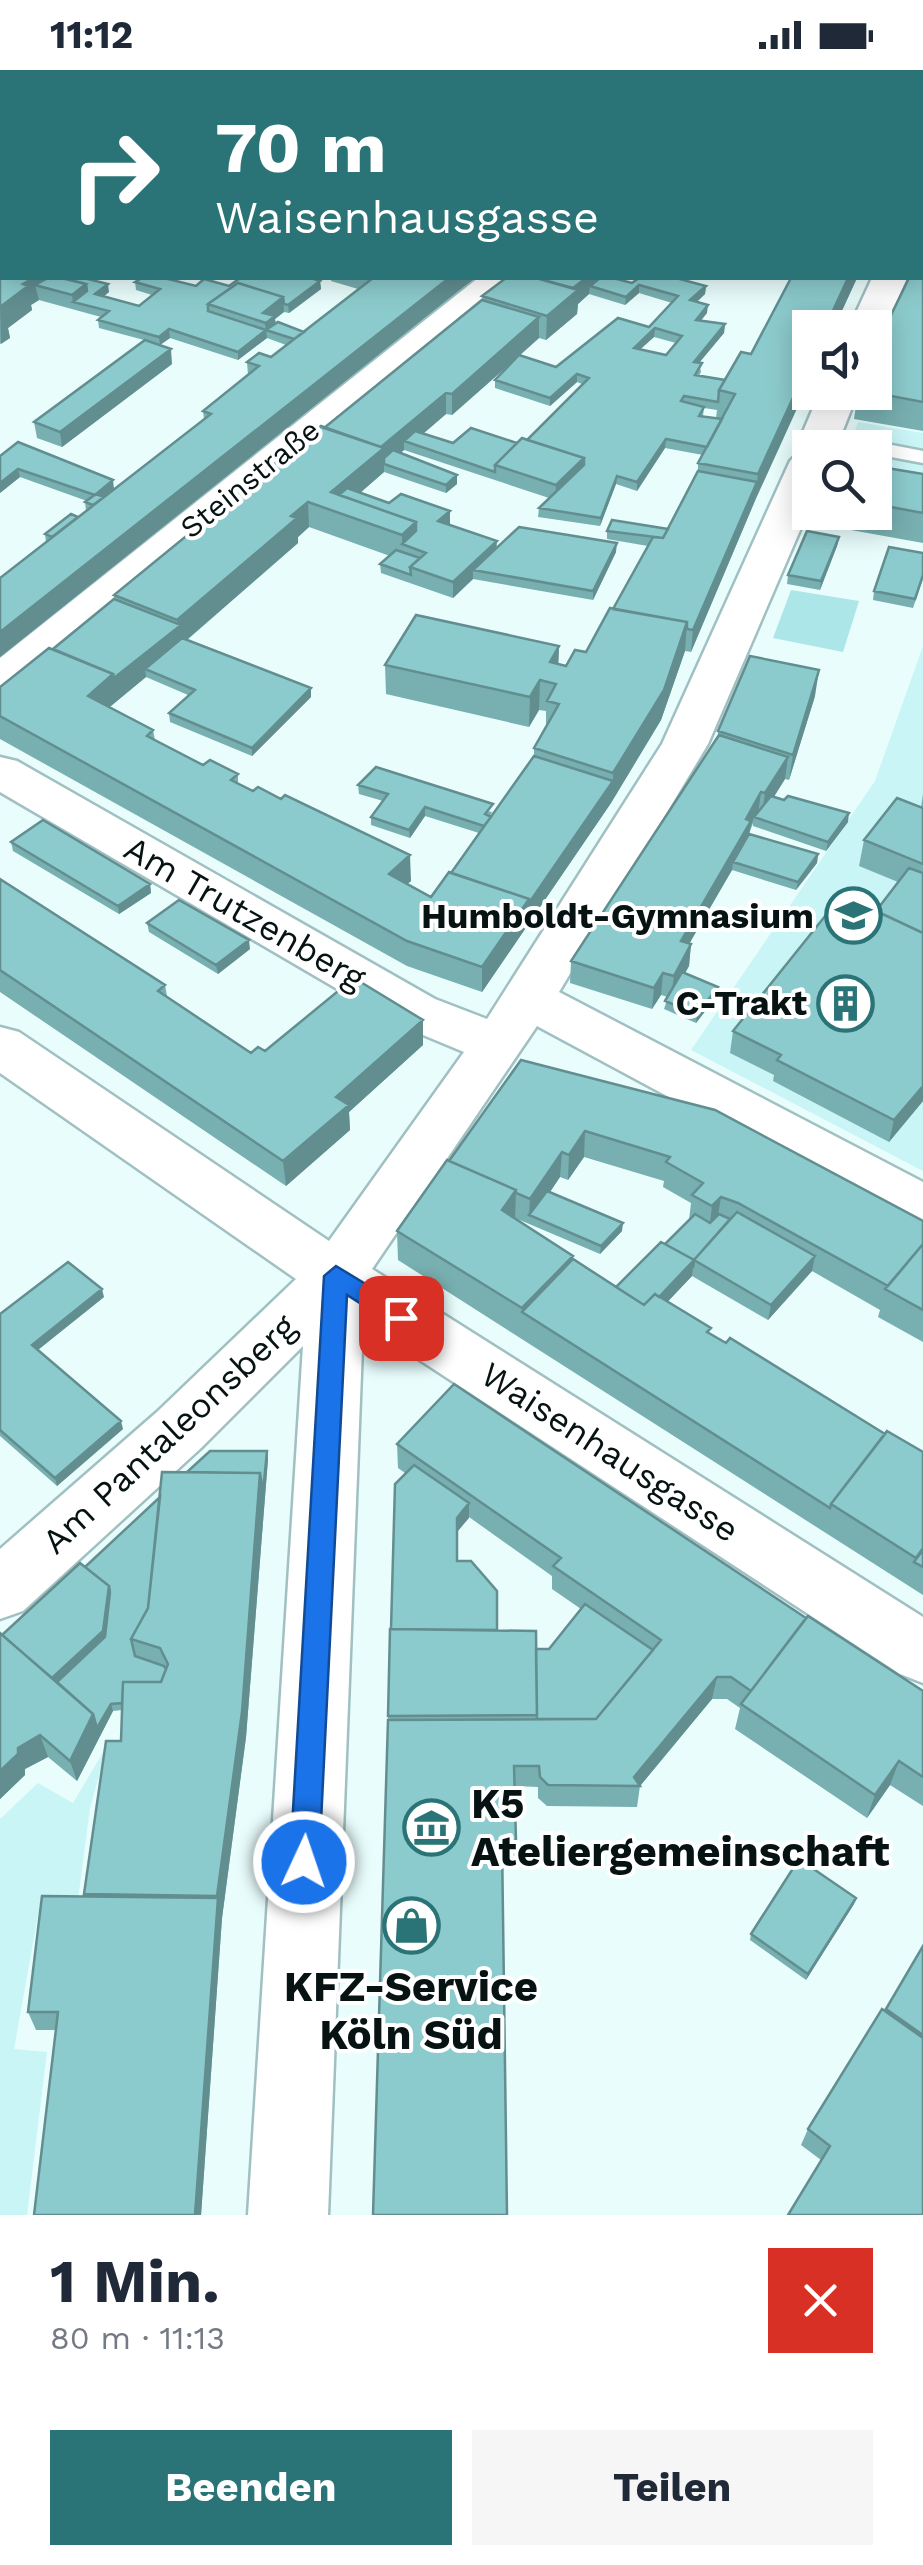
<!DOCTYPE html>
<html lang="de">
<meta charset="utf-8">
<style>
:root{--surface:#fff;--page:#f6f6f7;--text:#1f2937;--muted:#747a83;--accent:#2a7477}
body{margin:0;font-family:"Work Sans",sans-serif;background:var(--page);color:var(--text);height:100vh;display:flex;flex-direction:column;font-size:38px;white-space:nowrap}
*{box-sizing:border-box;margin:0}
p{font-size:32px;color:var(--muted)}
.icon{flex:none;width:55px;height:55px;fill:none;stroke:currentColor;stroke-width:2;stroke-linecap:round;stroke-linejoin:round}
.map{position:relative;height:2145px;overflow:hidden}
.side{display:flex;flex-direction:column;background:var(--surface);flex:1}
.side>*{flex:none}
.hud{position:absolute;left:0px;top:0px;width:925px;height:210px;box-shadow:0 5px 25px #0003;background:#2a7477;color:#fff;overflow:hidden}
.buttons{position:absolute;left:792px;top:240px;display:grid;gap:20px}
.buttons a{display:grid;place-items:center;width:100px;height:100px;border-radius:0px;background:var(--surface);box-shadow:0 5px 25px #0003;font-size:50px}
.pin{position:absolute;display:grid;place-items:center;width:85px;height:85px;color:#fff;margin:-42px;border-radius:20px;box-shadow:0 5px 15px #0006}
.me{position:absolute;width:110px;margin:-55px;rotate:3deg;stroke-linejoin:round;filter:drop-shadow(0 0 8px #0008)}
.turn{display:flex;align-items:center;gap:35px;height:210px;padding:0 50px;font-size:45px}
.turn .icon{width:130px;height:130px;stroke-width:2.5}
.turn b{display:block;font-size:70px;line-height:85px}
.round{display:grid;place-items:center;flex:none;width:105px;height:105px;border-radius:0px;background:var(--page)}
.headline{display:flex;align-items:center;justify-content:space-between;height:170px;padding:0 50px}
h1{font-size:60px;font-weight:700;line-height:75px}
.primary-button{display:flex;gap:20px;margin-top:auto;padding:20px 50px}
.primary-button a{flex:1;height:115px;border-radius:0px;background:var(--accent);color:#fff;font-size:40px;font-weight:700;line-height:115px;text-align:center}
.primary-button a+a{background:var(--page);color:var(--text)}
.status{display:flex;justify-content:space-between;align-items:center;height:70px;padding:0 50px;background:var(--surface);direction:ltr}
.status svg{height:28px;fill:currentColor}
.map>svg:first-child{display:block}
.built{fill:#c9f5f7}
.green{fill:#ace6e8}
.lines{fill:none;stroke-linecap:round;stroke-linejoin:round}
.service-casing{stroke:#a0c0c2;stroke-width:5}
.minor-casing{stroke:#a0c0c2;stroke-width:5}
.service{fill:#fff;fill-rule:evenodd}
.minor{fill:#fff;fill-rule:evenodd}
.wall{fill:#78afb0;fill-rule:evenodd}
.shaded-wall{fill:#628e90}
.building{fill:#8ccbcd;stroke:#628e90;stroke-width:2.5;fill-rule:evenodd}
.route{fill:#1a73e8;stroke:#114b97;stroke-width:2.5}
.labels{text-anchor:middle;stroke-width:8;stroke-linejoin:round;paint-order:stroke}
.far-street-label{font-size:30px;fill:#071313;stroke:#fff}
.street-label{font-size:35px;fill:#071313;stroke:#fff}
.poi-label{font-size:35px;font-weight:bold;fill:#071313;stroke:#fff;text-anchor:end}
.near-poi-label{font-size:42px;font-weight:bold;fill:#071313;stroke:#fff;text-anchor:start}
</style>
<div class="status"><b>11:12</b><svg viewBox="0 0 49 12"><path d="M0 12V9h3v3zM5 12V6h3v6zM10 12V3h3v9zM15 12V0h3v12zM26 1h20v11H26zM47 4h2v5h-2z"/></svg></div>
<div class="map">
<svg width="923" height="2145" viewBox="0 0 923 2145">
<rect width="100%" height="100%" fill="#e9fdfd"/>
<path class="built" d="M858,352L923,363V412L875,403V378H848Z
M923,576V1101L691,980L875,711Z
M108,1674L90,1738L78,1830L40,1834L14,1979L47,1982L27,2145H0V1749L38,1713L73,1733Z"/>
<path class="green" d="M791,520L859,531L843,582L773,568Z"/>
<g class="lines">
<defs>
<path id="service" d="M820,361L923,381V393L875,384V378L812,372L809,367Z"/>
<path id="minor" d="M195,0H226L228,2H196Z
M922,74H923V94H922Z
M923,118V139H922V118Z
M478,208H517L16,620L0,624V588Z
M872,208H907L885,258L875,267V258H849Z
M820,322H858L836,378H810V437L708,674L559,922L923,1112V1160L903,1153L537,956L372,1199L923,1547V1613L900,1604L363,1253L328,2145H248L303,1276L201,1378L23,1541L0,1549V1479L157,1342L296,1209L0,1003V957L19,962L329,1171L464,982L399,955L0,722V687L17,691L435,929L487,949L662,674L790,391L799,382L796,378Z"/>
</defs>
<use href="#service" class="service-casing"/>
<use href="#minor" class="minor-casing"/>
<use href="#service" class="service"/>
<use href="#minor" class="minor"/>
</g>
<path class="wall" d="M0,0L2,2V23L0,22Z
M232,0H265L260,2H235Z
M676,0H923L922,54V2H407Z
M0,179L109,222L104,226L139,236L152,225L136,220L135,212L196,216H229L240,208H311L320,211L321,219L289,243L284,242L275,249L276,253L304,262L358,219L331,211V208H475L0,587L46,472L45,464L78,447L86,441L85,432L87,431L20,407L0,423V386L114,419L204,349L203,341L248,305L247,292L271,287L286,275L267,268L238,290L170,268L160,275L172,294L62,377L37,368L34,352L144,270L99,258L98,250L101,247L39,230L31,235L32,240L8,258L10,268L0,274Z
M923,182V361L854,349L858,322H875Z
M506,208L706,216L705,224L697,232L707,243L701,250L725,254L724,263L699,293L701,302L699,306L725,310L751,284L791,208H857L834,258H810L754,433L691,582L685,581L661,650L611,733L482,922L407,896L0,669V617L53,579L114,529V525L482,230V226ZM639,223L672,233L649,257L556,297L517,288L539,268L546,270L577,244L578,234L589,224L625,235ZM654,267L676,273L666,285L640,279ZM510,294L495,310V318L550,336L577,312L582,314L527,370L517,373H453L423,364L446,344L452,345ZM704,338L717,340L716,348L703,346ZM665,378L703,385L698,393V401L668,459L607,461V469L648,476L613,539L586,582L566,596L558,594L559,576L385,595L386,624L529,657L539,640L546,641V657L534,678V686L491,747L490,746L492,742L358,715L359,724L383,731L371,747V755L410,768L425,746L479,763L451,803L431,827L407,814L411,811L238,713V704L203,695L155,670L153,660L109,637L146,607L188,625L169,643L170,652L252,686L311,627V618L187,570L298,473V467L309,457L390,486L380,494L381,503L453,528L473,509L593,530L616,482L497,478L450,455V441L389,433L360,423L384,402L446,423L457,414V405L400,383L404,380L549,428L539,438L538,447L600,456L616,414L637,421Z
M875,396L923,404V473L812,453L814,442H875Z
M839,467L837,476L820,520L787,514L788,505Z
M923,509L913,538L873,530L874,521Z
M815,626L789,710L785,709L774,727L848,752L826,781L753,756V753L749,764L818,784L817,793L796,820L732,800L689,874H691L689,896L685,903L718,917L717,926L696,953L664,939L668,927L661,925L652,939L570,913L571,891L718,666V661Z
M923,724V1031L889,1072L773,1011L774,1005L730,983L733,961L876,841L898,812L859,796L864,770L921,737Z
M11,772L150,814L151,823L119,844L13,781Z
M0,809L165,915L167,926L251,983L265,981L423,975L349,1042L350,1060L286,1116L0,922Z
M147,853L250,879L218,904L149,862Z
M521,990L923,1151V1272L878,1247L880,1240L812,1201L768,1250L692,1206L667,1232L710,1264L885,1364L923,1382V1525L398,1190L397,1161ZM584,1087L664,1111L663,1117L691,1133L689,1150L665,1174L616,1217L515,1148L600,1184L622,1161L550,1122L560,1107L568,1110Z
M104,1227L38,1280L123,1359L57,1416L0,1366V1244Z
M397,1374L806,1548L923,1621V1736L890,1715L867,1748L735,1659L740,1638L727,1629H712L640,1716L637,1737L547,1736L538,1728V1717L515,1716V1791H503L388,1650L390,1559L405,1403L398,1398ZM469,1447L552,1506V1519L581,1539L549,1579H536L497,1560L457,1491V1462Z
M267,1381L268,1389L246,1667L222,1848L201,2145H34L56,1960H36L28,1942L85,1827L84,1824L121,1671L122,1640L113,1641L77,1711L48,1687L25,1699V1705L0,1729V1563L2,1565L85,1497L187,1402Z
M854,1834L806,1910L750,1870L751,1864Z
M923,1876V2145L821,2090L801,2075L808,2059L885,1941Z"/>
<path class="shaded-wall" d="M135,0H155L147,2H135Z
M349,0H388L384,2H345Z
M2,137V163L0,165V138Z
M33,208H72L35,215L39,230L31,235L32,240L8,258L10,268L1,274L0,237L23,214Z
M449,208H458V221L0,587V562Z
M458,208H475L458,221Z
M586,208H610L590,216L589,224L578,234L577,244L546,270L547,246L569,221Z
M848,208H857L834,258H825Z
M320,211L321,219L289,243L288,235Z
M86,214L89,230L73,232L72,225Z
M108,214L109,222L97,232L95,224Z
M639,215V223L625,235L626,227Z
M706,216L705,224L690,238V230Z
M283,227L284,242L275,249L276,262L266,260L263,243Z
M708,235L707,243L695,258L696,250Z
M539,247V268L452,345V324Z
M725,254L724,263L693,300L694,292Z
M655,258L654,267L633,286L634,278Z
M169,259L170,268L160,275L159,267Z
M266,260L267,268L238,290V282Z
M171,279L172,294L62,377L60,362Z
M810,291V310L754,433L691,582L693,560L757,412L758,404Z
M577,304V312L550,336V328Z
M446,323V344L411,374L404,371V380L386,395L384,394V402L345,436L331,422L378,379Z
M666,369L665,378L637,421V412Z
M584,388L583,404L555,431L556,415Z
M18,399L20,407L0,423V413Z
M457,405V414L446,423V415Z
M617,406L616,414L600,456L601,448Z
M113,410L114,419L96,433L95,425Z
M308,432L309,457L298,467V473L183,573L145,599L146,607L93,651L88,626L113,604L178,557L177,550Z
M450,441V456L438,451Z
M416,452L417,477L402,474V465Z
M839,467L837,476L820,520L821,511Z
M497,471L496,487L473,500V509L453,528V512Z
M617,473L616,482L593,530V521Z
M687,552L685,581L661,650L611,733L482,922V897L613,711V703Z
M559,576L558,605L550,592Z
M819,600L815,626L789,710L793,685Z
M540,610L539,640L529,657L530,627Z
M311,618V627L252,686V678Z
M788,687L785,709L762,745L765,723Z
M761,722L758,744L754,747L750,759L748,773L733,792L732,800L678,893L681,871Z
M425,737V746L410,768L409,760Z
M849,743L848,752L826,781L828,772Z
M818,784L817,793L796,820L798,812Z
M410,785L411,811L390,829L389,804Z
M150,814L151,823L119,844L118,836Z
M249,870L250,879L218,904L216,895Z
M691,874L689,896L671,928L674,906Z
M663,903L661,925L652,939L654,918Z
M718,917L717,926L696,953L697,944Z
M423,950V975L349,1042L350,1060L286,1116L283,1091L336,1027Z
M923,1016V1031L889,1072L894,1050Z
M585,1061L584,1087L568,1110L569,1085Z
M562,1082L560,1107L533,1147L529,1145L530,1129Z
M516,1120L515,1148L502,1140Z
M721,1127L717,1152L709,1161L712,1136Z
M623,1153L622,1161L600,1184L601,1176Z
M573,1186L571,1214L522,1242V1238Z
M815,1186L812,1201L768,1250L771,1235Z
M694,1190L692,1206L641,1260L643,1244Z
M102,1219L104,1227L34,1283L32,1275Z
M121,1351L123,1359L57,1416L55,1408Z
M267,1381L268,1389L246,1667L222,1848L201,2145H195L217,1826L260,1403Z
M469,1433V1448L457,1462V1448Z
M109,1516L112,1530L107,1575L56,1622L49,1612Z
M717,1607L712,1629L640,1716L634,1707Z
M111,1634L113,1641L77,1711L70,1691L93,1644Z
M40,1665L48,1687L25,1699V1705L0,1729V1701L18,1678Z
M899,1691L890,1715L867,1748L875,1725Z
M856,1828L854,1834L806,1910L808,1904Z"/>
<path class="building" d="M0,0H56L62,2H2V6L0,4Z
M156,0H202L204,2H151Z
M300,0H349L345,2H310Z
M411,0H671L681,2H407Z
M750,0H923V7L922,2L900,1L898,2H759Z
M0,35L2,36V52L0,53Z
M2,88V137L0,138V90Z
M2,177V208H33L23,214L28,216L0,237V179Z
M923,182V332L870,322H875V278L909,208H922Z
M48,208H61L86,214L72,225L35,215Z
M63,208H84L108,214L95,224L139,236L160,219L135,212L142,208H164L196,216L204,209L229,216L240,208H311L320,211L288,235L284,234L283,227L238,213L208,234V241L266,260L238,282L169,259L159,267L98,250L109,241L73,232L87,221L86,214Z
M373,208H449L0,562V508L211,344L203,341L259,296L247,292L259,283L271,287Z
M506,208H536L578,220L547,246L482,226Z
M536,208H586L573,218Z
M600,208H613L632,213L639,208H676L706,216L690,230L708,235L696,250L725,254L694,292L702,293L695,305L725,310L719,320L718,332L684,326L681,331L704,337L699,346L722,349L707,377L666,369L637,412L617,406L601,448L539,438L584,395V388L527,370L589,308L577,304L550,328L495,310L519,285L556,297L618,248L649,257L678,226L639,215L626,227L590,216ZM655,258L682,266L666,285L634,278Z
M791,208H848L825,258H810V291L758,404L698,393L735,324L719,320L741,282L751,284Z
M238,213L283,227L263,243L275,246L266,253L208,234Z
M482,230L539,247L452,324L446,323L381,377L324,358Z
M278,252L304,262L294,269L266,260Z
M145,270L171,279L60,362L34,352Z
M321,356L384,378L331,422L416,452L402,465L308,432L291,446L297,448L177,550L114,525Z
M471,358L517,373L495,395V402L404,371L415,361L453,373Z
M522,368L584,388L556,415L495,395Z
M18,372L113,410L95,425L18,399L0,413V386Z
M393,380L457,405L446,415L384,394V388Z
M875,396L923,404V443L875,434Z
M698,401L757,412L693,560L687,559V552L613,539L653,467L663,468Z
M347,418L389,433L401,424L450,441L438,451L497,471L453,512L410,497L426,483L402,474L416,461V452L339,425Z
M96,424L104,427L93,435L85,432Z
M71,444L78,447L52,467L45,464Z
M612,450L668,459L663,468L607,461Z
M519,457L617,473L593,521L473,500Z
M807,461L839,467L821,511L788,505Z
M889,477L923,483V505L915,529L874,521Z
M396,480L420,488L410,497L411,505L380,494Z
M114,529L181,555L114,608L113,604L53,579Z
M610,538L687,552L664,620L613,703L534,678L559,634L547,631L556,614L540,610L530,627L385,595L416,545L559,576L550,592L566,596L575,580L586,582Z
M182,568L311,618L252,678L169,643L195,620L145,599Z
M49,578L113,604L88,626L153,660L147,666L203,695L210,690L238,704L231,710L253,721L258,717L281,729L285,725L410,785L389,804L431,827L449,802L529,829L482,897L407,871L0,646V617Z
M750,586L819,600L793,685L718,661Z
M719,665L788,687L765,723L761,722L746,749L751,751L681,871L691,874L674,906L663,903L654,918L571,891Z
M534,686L613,711L529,833V829L451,803Z
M376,697L493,734L485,744L491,747L484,756L425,737L409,760L371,747L388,724L358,715Z
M771,726L784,730L788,726L849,743L828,772L754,747Z
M897,728L923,738V794L864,770Z
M43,750L150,814L118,836L11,772Z
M749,764L818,784L798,812L733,792Z
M909,798L923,803V863L876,841Z
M0,809L165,915L158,921L251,983L258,977L265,981L354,908L423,950L336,1027L349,1035L283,1091L0,900Z
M842,825L923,863V1016L894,1050L777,990L781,985L733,961Z
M179,830L249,870L216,895L147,853Z
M682,902L718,917L697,944L665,931Z
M521,990L715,1040L923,1151V1174L888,1216L738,1133L721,1127L712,1136L692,1125L703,1113L666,1092L670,1087L585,1061L569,1085L562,1082L530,1129L516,1123V1120L449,1091Z
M447,1090L516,1120L502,1140L573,1186L522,1238L397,1161Z
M547,1121L623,1153L601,1176L529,1145Z
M737,1142L815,1186L771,1235L694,1190Z
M695,1144L710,1153L719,1144L730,1149L694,1190L693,1198L694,1190L665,1174Z
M661,1172L694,1190L659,1227L655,1224L644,1235L616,1217Z
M923,1174V1240L885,1219Z
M573,1189L644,1235L655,1224L711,1258L707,1262L726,1273L730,1268L885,1364L831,1434L830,1438L522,1242Z
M68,1192L102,1219L32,1275L121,1351L55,1408L0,1360V1244Z
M454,1314L806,1548L751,1621L731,1607H717L634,1707L640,1716L548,1715L540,1707L539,1696H514L516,1771H502L507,2145H373L388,1650L596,1649L661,1570L553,1496L561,1488L397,1374Z
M887,1361L923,1382V1478L916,1488L831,1434Z
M210,1381H267L263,1422L260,1403L187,1402Z
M414,1395L469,1433L457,1448V1491H471L497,1521V1560L391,1559L395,1414Z
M162,1402L260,1403L242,1642L217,1826L84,1824L106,1671H121L123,1612H161L168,1594L160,1578L131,1569L148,1538Z
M160,1427L148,1538L131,1569L135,1586L164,1596L166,1599L161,1612H123L122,1633L111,1634L97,1658L93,1644L57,1612L105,1567L110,1522L109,1516L85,1497Z
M923,1480V1497L914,1492Z
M80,1493L109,1516L103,1561L52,1608L2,1565Z
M585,1534L653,1580L596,1649H537L536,1579H549Z
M808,1546L923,1621V1707L899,1691L875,1725L741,1634Z
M390,1559L536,1561L537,1645L388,1646Z
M0,1563L93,1644L70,1691L40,1665L18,1678V1684L0,1701Z
M799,1789L856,1828L808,1904L751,1864Z
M42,1826L218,1828L195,2145H34L58,1942H28Z
M923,1876V1965L886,1939Z
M882,1939L923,1968V2145H788L830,2076L808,2059Z"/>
<path class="route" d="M336,1196L410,1241L413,1248L410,1254H393L347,1225L319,1792L315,1802L304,1806L294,1802L290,1792L324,1206Z"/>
<defs>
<symbol id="school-ring" viewBox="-11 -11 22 22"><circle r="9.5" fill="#fff" stroke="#2a7477" stroke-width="1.5"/><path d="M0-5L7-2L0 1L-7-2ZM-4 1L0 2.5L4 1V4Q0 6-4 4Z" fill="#2a7477"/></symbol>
<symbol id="building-ring" viewBox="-11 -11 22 22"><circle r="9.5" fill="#fff" stroke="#2a7477" stroke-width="1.5"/><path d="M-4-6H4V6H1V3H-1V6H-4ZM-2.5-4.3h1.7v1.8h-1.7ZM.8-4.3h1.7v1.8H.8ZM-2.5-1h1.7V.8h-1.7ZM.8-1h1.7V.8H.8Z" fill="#2a7477"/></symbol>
<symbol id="museum-ring" viewBox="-11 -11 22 22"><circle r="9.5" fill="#fff" stroke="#2a7477" stroke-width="1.5"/><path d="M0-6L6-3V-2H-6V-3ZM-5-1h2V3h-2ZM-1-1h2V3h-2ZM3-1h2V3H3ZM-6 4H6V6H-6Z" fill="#2a7477"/></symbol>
<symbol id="shop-ring" viewBox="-11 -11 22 22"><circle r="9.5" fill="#fff" stroke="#2a7477" stroke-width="1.5"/><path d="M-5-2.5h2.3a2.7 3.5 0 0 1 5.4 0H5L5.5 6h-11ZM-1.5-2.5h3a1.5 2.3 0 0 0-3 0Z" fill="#2a7477"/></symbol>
</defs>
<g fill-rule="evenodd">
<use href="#school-ring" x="822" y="814" width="63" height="63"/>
<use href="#building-ring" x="814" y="902" width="63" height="63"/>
<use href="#museum-ring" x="400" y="1726" width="63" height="63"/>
<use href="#shop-ring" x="380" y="1824" width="63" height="63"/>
</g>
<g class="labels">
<g class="far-street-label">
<text transform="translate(250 409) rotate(-39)" y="10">Steinstraße</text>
</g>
<g class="street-label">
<text transform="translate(245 843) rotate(30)" y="12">Am Trutzenberg</text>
<text transform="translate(169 1364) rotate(-43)" y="12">Am Pantaleonsberg</text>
<text transform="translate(610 1382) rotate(33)" y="12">Waisenhausgasse</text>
</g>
<g class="poi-label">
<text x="814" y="858">Humboldt-Gymnasium</text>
<text x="807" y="945">C-Trakt</text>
</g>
<g class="near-poi-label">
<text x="471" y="1748">K5<tspan x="471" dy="48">Ateliergemeinschaft</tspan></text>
<text x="411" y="1931" text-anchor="middle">KFZ-Service<tspan x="411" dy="48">Köln Süd</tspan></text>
</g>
</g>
</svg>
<div class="buttons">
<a><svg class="icon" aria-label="sound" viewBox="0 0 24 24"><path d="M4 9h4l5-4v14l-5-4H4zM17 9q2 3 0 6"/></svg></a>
<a><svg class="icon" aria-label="search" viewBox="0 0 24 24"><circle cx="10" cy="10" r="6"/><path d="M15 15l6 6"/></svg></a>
</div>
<div class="pin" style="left:401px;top:1248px;background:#d93025"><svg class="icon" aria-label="arrive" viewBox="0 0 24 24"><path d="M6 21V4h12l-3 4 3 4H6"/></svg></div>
<svg class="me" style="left:304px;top:1792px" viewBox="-20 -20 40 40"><circle r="17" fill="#1a73e8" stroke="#fff" stroke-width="3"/><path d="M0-11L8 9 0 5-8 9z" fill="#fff"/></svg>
<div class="hud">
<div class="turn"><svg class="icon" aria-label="right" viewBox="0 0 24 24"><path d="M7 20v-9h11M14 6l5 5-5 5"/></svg><div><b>70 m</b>Waisenhausgasse</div></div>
</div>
</div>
<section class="side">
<div class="headline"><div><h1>1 Min.</h1><p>80 m · 11:13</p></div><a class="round" style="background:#d93025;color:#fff"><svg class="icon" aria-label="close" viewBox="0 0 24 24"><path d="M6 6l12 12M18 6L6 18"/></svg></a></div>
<div class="primary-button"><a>Beenden</a><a>Teilen</a></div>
</section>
